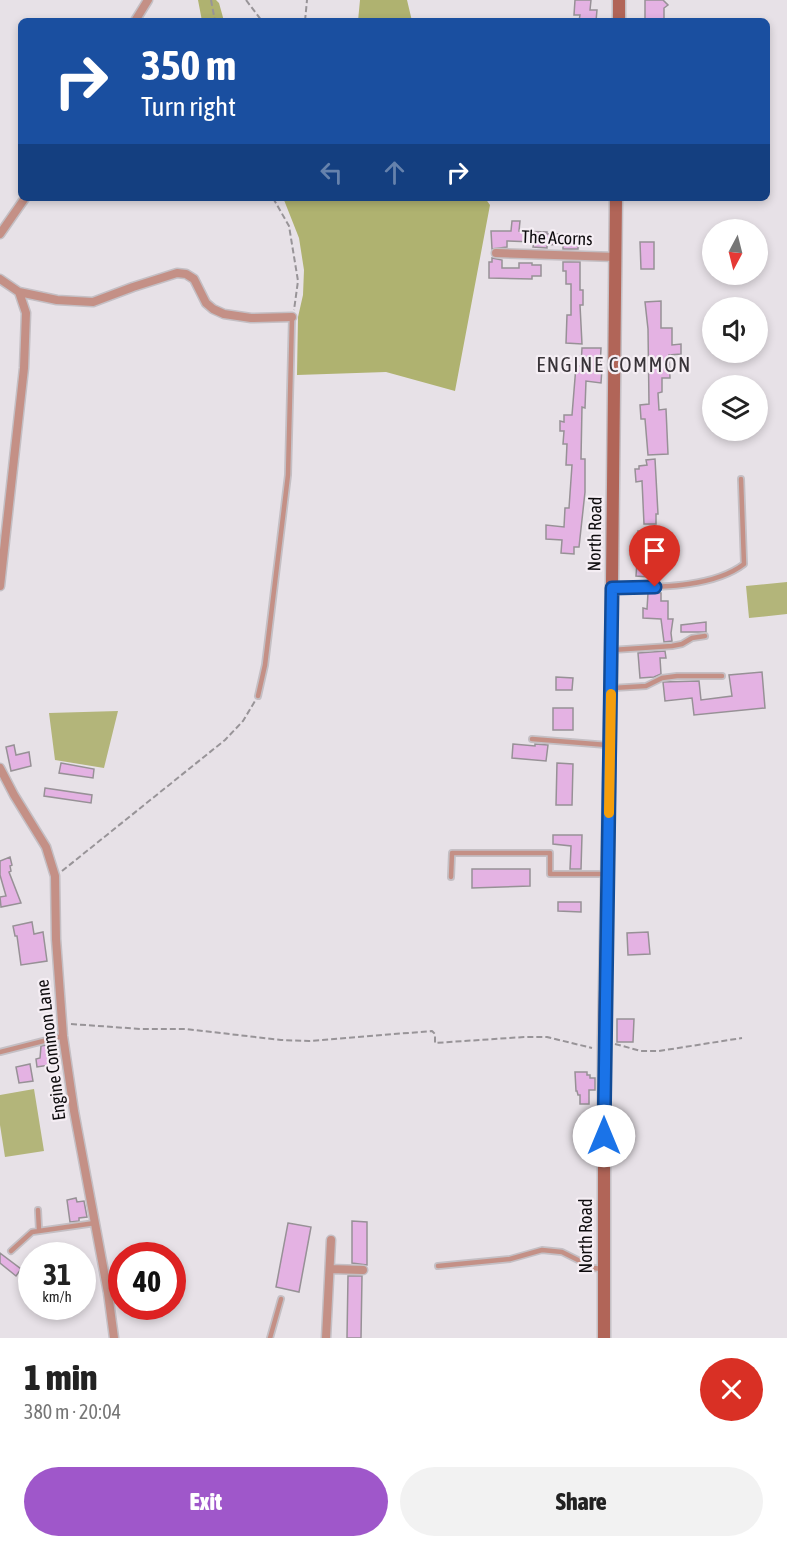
<!DOCTYPE html>
<meta charset="utf-8">
<style>
:root{--surface:#fff;--page:#f2f2f2;--text:#222;--muted:#767676;--accent:#9f57ca}
body{margin:0;font-family:"Asap Condensed",sans-serif;background:var(--page);color:var(--text);height:100vh;display:flex;flex-direction:column;font-size:22px;white-space:nowrap}
*{box-sizing:border-box;margin:0}
p{font-size:20px;color:var(--muted)}
.icon{flex:none;width:33px;height:33px;fill:none;stroke:currentColor;stroke-width:2;stroke-linecap:round;stroke-linejoin:round}
.map{position:relative;height:1338px;overflow:hidden}
.drawer{display:flex;flex-direction:column;background:var(--surface);flex:1}
.drawer>*{flex:none}
.top-card{position:absolute;left:18px;top:18px;width:752px;height:183px;border-radius:9px;box-shadow:0 3px 9px #0003;background:#1a4fa0;color:#fff;overflow:hidden}
.needle{width:39px;rotate:187deg}
.controls{position:absolute;left:702px;top:219px;display:grid;gap:12px}
.controls a{display:grid;place-items:center;width:66px;height:66px;border-radius:50%;background:var(--surface);box-shadow:0 3px 9px #0003;font-size:30px}
.speed{position:absolute;left:18px;top:1242px;display:flex;gap:12px;font-size:30px;font-weight:700;text-align:center}
.speed>*{display:grid;place-content:center;width:78px;height:78px;border-radius:50%;background:var(--surface);box-shadow:0 3px 9px #0003;line-height:1}
.speed small{font-size:15px;font-weight:400}
.speed .limit{border:9px solid #d22;background:#fff;color:#111}
.pin{position:absolute;display:grid;place-items:center;width:51px;height:51px;color:#fff;margin:-62px -26px;border-radius:50% 50% 50% 0;rotate:-45deg;box-shadow:0 0 6px #0007}
.pin .icon{rotate:45deg}
.me{position:absolute;width:66px;margin:-33px;rotate:0deg;stroke-linejoin:round;filter:drop-shadow(0 0 4px #0008)}
.turn{display:flex;align-items:center;gap:21px;height:126px;padding:0 24px;font-size:27px}
.turn .icon{width:78px;height:78px;stroke-width:2.5}
.turn b{display:block;font-size:42px;line-height:51px}
.lanes{display:flex;align-items:center;height:57px;padding:0 24px;background:#0003;justify-content:center;gap:30px;direction:ltr}
.lanes .off{opacity:.35}
.round{display:grid;place-items:center;flex:none;width:63px;height:63px;border-radius:32px;background:var(--page)}
.headline{display:flex;align-items:center;justify-content:space-between;height:102px;padding:0 24px}
h1{font-size:36px;font-weight:800;line-height:45px}
.button{display:flex;gap:12px;margin-top:auto;padding:12px 24px}
.button a{flex:1;height:69px;border-radius:36px;background:var(--accent);color:#fff;font-size:24px;font-weight:800;line-height:69px;text-align:center}
.button a+a{background:var(--page);color:var(--text)}
.map>svg:first-child{display:block}
.green{fill:#b3b57a}
.forest{fill:#afb270}
.building{fill:#e4b2e3;stroke:#979196;stroke-width:1.5}
.lines{fill:none;stroke-linecap:round;stroke-linejoin:round}
.lane-casing{stroke:#c4bfc4;stroke-width:8}
.street-casing{stroke:#c4bfc4;stroke-width:11}
.secondary-casing{stroke:#c4bfc4;stroke-width:15}
.path{stroke:#989498;stroke-width:2;stroke-dasharray:6 3;stroke-linecap:butt}
.lane{stroke:#c49086;stroke-width:4.5}
.street{stroke:#c49086;stroke-width:8}
.secondary{stroke:#b16558;stroke-width:12}
.route-casing{stroke:#114b97;stroke-width:15}
.route{stroke:#1a73e8;stroke-width:10}
.slow{stroke:#f59e0b;stroke-width:10}
.labels{text-anchor:middle;stroke-width:4.5;stroke-linejoin:round;paint-order:stroke}
.street-label{font-size:18px;fill:#0d0b0d;stroke:#f5eef4}
.quarter-label{font-size:21px;letter-spacing:1.5px;fill:#383338;stroke:#f5eef4}
</style>
<div class="map">
<svg width="787" height="1338" viewBox="0 0 787 1338">
<rect width="100%" height="100%" fill="#e7e1e7"/>
<path class="green" d="M787,582V614L749,618L746,586Z
M118,711L104,768L55,760L49,713Z
M34,1089L44,1151L5,1157L0,1125V1095Z"/>
<path class="forest" d="M198,0H216L219,3L224,21H202Z
M360,0H407L412,21H358Z
M280,198H485L490,205L455,391L386,372L297,375L298,317L303,295L304,270L299,238L284,200Z"/>
<path class="building" d="M575,0H591L590,10H597L596,21H579L580,15H574Z
M645,0H663L668,5L664,8V21H645Z
M512,221H520L519,231L547,232V234H558V236H578V249H563V244L547,245V248L533,247L534,242L507,241V247L492,249L491,231H511Z
M640,242H654V269H641Z
M492,258L502,260V268H519V263H532V265H541V276H532V279L489,278V262H492Z
M563,262H580V290H583V305H580L582,344L566,343L567,315H571V284H566V271H563Z
M661,301V328H672V345L681,344V354L669,355L670,378H662V392L658,393L659,410L666,409L668,454L648,455L645,419H641L640,405L649,404L648,329L645,302Z
M582,348H601L600,368H602L601,383L586,381L585,408L582,407L581,459H585V492L579,547H574V554L561,553L562,540L546,539V525L564,527L565,508H569L572,465H566L567,444H563L564,431H560V421L564,422V415H572L576,366H581Z
M655,459L658,514H656V524H644L642,481L636,482L635,469H639V466L647,465L646,460Z
M638,531H649V542H654L655,563H651L649,577L636,576L638,547H636V538L638,539Z
M648,593H661V601H668V619H673L671,633L672,641L664,642L661,619L643,618V608L647,609Z
M706,622V632H681V625Z
M665,651L666,658H660L661,674L654,677L640,678L638,653Z
M762,672L765,708L694,715L692,698L665,701L663,682L699,681L701,700L732,696L729,675Z
M556,677L573,678L572,690H556Z
M553,708H573V730H553Z
M513,744L535,746V744L548,745L546,761L512,758Z
M14,745L16,755L29,752L31,766L11,771L6,747Z
M61,763L94,769L93,778L59,773Z
M557,763L573,764L572,805H556Z
M45,788L92,795L91,803L44,796Z
M553,835H582L581,869H570L571,846L553,844Z
M10,857L12,865L10,866L11,871L9,872L21,903L1,907L0,897L6,896L0,875V861Z
M472,869H530V886L472,888Z
M558,902H581V912L558,911Z
M32,922L34,934L43,932L47,961L21,965L17,936H15L13,926Z
M648,932L650,954L628,955L627,933Z
M617,1019H634L633,1042H617Z
M57,1043L59,1056L55,1057L56,1064L37,1067L36,1059L40,1058L41,1046Z
M30,1064L33,1081L19,1083L16,1067Z
M575,1072H587V1075H590V1078H595V1090H589V1104H580V1095H578L577,1091H576Z
M76,1198L77,1202L84,1201L87,1217L79,1218V1221L70,1222L67,1200Z
M352,1221L367,1222V1265L352,1263Z
M288,1223L311,1227L299,1292L276,1287Z
M0,1253L21,1269L16,1276L0,1263Z
M348,1276H362L361,1338H347Z"/>
<g class="lines">
<defs>
<path id="lane" d="M612,588C651,587 712,589 744,564L741,479
M612,650L672,646L682,644L692,638L705,636
M613,688L646,686L662,678L677,676H722
M258,696L265,665L288,475L292,317
M532,739L607,745
M451,877L452,853H550V874H605
M0,1052L63,1036
M38,1210L39,1230
M11,1251L32,1232L95,1223
M438,1266L510,1259L542,1250L562,1252L594,1268L602,1269
M270,1338L281,1299"/>
<path id="street" d="M135,21L148,0
M0,234L25,198
M496,253L616,257
M0,279L19,292L26,313L24,368L0,586
M19,292L57,300L93,302L133,287L177,273L186,274L194,279L206,303L213,309L224,314L251,318L292,317
M0,768L14,795L46,847L55,876L56,939L63,1036L74,1111L108,1293L114,1338
M330,1269L363,1270
M326,1338L331,1240"/>
<path id="secondary" d="M619,21V0
M604,1338V1041L611,678L616,198"/>
</defs>
<use href="#lane" class="lane-casing"/>
<use href="#street" class="street-casing"/>
<use href="#secondary" class="secondary-casing"/>
<path class="path" d="M211,0L215,21
M246,0L262,21
M305,21L307,0
M273,198L289,226L298,281L294,310
M62,871L225,740L243,721L255,701
M71,1024L141,1029H186L281,1040L309,1041L432,1031L435,1034V1043L524,1037H547L592,1048
M615,1044L641,1051H659L742,1038"/>
<use href="#lane" class="lane"/>
<use href="#street" class="street"/>
<use href="#secondary" class="secondary"/>
</g>
<g class="lines">
<defs>
<path id="route" d="M604,1136L612,588L655,587"/>
</defs>
<use href="#route" class="route-casing"/>
<use href="#route" class="route"/>
<path class="slow" d="M609,813L611,694"/>
</g>
<g class="labels">
<g class="street-label">
<text transform="translate(557 238) rotate(2)" y="6">The Acorns</text>
<text transform="translate(595 534) rotate(-89)" y="6">North Road</text>
<text transform="translate(51 1050) rotate(-97)" y="6">Engine Common Lane</text>
<text transform="translate(586 1236) rotate(-90)" y="6">North Road</text>
</g>
<g class="quarter-label">
<text x="614" y="372">ENGINE COMMON</text>
</g>
</g>
</svg>
<div class="controls">
<a><svg class="needle" viewBox="-14 -14 28 28"><path d="M0-13l5 13h-10z" fill="#e53935"/><path d="M0 13l5-13h-10z" fill="#767676"/></svg></a>
<a><svg class="icon" aria-label="sound" viewBox="0 0 24 24"><path d="M4 9h4l5-4v14l-5-4H4zM17 9q2 3 0 6"/></svg></a>
<a><svg class="icon" aria-label="layers" viewBox="0 0 24 24"><path d="M12 4l9 5-9 5-9-5zM3 14l9 5 9-5"/></svg></a>
</div>
<div class="speed"><div>31<small>km/h</small></div><div class="limit">40</div></div>
<div class="pin" style="left:655px;top:587px;background:#d93025"><svg class="icon" aria-label="arrive" viewBox="0 0 24 24"><path d="M6 21V4h12l-3 4 3 4H6"/></svg></div>
<svg class="me" style="left:604px;top:1136px" viewBox="-20 -20 40 40"><circle r="19" fill="#fff"/><path d="M0-13L10 11 0 6-10 11z" fill="#1a73e8"/></svg>
<div class="top-card">
<div class="turn"><svg class="icon" aria-label="right" viewBox="0 0 24 24"><path d="M7 20v-9h11M14 6l5 5-5 5"/></svg><div><b>350 m</b>Turn right</div></div>
<div class="lanes"><svg class="icon off" aria-label="left" viewBox="0 0 24 24"><path d="M17 20v-9H6M10 6l-5 5 5 5"/></svg><svg class="icon off" aria-label="ahead" viewBox="0 0 24 24"><path d="M12 20V5M6 11l6-6 6 6"/></svg><svg class="icon" aria-label="right" viewBox="0 0 24 24"><path d="M7 20v-9h11M14 6l5 5-5 5"/></svg></div>
</div>
</div>
<section class="drawer">
<div class="headline"><div><h1>1 min</h1><p>380 m · 20:04</p></div><a class="round" style="background:#d93025;color:#fff"><svg class="icon" aria-label="close" viewBox="0 0 24 24"><path d="M6 6l12 12M18 6L6 18"/></svg></a></div>
<div class="button"><a>Exit</a><a>Share</a></div>
</section>
